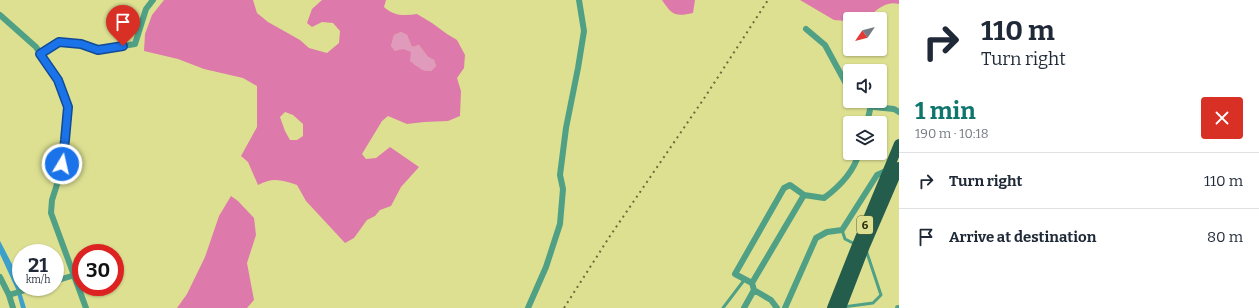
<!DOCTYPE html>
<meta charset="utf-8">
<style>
:root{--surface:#fff;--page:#f6f6f7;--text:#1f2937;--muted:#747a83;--line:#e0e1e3;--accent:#0f766e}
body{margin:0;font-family:Bitter,serif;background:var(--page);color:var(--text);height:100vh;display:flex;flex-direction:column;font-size:15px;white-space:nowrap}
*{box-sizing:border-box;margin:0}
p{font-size:13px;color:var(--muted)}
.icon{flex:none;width:22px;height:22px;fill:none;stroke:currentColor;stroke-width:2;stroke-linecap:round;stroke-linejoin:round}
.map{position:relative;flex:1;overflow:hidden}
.sheet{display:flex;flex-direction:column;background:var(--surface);width:360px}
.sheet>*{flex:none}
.guide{background:#fff;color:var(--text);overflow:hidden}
.needle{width:26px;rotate:235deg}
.controls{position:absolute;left:843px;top:12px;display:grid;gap:8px}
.controls a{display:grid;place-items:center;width:44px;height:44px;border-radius:4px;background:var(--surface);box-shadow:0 1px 3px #0004;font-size:20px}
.speed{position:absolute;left:12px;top:244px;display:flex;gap:8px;font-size:20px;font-weight:700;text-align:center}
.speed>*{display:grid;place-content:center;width:52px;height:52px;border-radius:50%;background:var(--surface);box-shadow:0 1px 3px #0004;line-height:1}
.speed small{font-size:10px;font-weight:400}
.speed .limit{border:6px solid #d22;background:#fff;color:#111}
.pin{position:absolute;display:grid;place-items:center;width:34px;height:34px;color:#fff;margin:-41px -17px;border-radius:50% 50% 50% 0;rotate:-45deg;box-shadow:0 0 4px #0007}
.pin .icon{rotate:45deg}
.me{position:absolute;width:44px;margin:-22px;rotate:9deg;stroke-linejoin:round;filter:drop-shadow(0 0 3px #0008)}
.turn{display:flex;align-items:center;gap:14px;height:84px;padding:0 16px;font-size:18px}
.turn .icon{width:52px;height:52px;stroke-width:2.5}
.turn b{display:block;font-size:28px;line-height:34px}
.round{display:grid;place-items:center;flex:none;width:42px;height:42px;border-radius:4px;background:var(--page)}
.summary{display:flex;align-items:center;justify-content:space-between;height:68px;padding:0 16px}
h1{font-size:24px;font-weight:700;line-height:30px;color:var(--accent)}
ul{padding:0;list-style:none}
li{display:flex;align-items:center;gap:12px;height:56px;padding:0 16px;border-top:1px solid var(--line)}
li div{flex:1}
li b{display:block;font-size:15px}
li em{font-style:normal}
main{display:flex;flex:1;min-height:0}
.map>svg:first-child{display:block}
.green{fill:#e09abb}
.forest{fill:#de79ab;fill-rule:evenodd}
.water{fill:#3ca0ca}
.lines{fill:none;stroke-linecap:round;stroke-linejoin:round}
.service{stroke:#50a086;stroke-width:3}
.minor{stroke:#50a086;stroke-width:6}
.primary{stroke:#245d4c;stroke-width:10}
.rail{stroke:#6b6c3b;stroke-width:2;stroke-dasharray:2 4;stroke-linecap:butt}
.route-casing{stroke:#114b97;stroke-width:10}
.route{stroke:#1a73e8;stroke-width:7}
.labels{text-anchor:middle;stroke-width:4;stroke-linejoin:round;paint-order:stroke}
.shield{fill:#dde091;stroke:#5f6132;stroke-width:1}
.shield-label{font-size:11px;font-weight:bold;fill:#292a09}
</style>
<main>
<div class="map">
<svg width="899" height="308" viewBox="0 0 899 308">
<rect width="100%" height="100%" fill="#dde091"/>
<path class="green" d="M401,32L407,35L412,47L419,45L428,57L434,60L436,66L431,71H426L419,69L416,65L395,51L391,46L394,35Z"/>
<path class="forest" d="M164,0H253L257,13L268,22L300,40L309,48L327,53L339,43L340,31L333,23L322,22L312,27L307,23L312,9L322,0H386L384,7C393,16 405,16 417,14L432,23L447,34L457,40L465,55L464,68L457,78L461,91L460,116L448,121L424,122L407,124L388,116L382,121L362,154L366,159L376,158L390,147L419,167L401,187L391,206L380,210L375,216L367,220L354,238L345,243L306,201L297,185C282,180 273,177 258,185L248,162L241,156L257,127V86L243,78L204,69L178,59L144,51L145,34L152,15ZM401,32L407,35L412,47L419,45L428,57L434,60L436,66L431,71C421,72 418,66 410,61L411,52L403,49L395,51L391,46L394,35ZM285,112L293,115L303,124V136L297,140H290L285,131L280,117Z
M662,0H695L693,13C675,17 672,15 662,0Z
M800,0H899V4C885,0 876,11 866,19C857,19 855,18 847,21L834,20Z
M231,196L238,201L254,218L256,235L247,263L254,300L247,308H177L187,294L205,257L219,216Z"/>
<path class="water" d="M0,241L13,266L26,308H21L16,289L0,254Z"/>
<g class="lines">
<path class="service" d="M842,230L845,239L855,244
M843,307L873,303L881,295L866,250
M723,308L745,279"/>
<path class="minor" d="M0,15L36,47L58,80L68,107L65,140L60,175L52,200L51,213L86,308
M806,29L825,45L850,91
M40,54L59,42L81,44L98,50L135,44L146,9L153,0
M865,101L874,107L894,109L899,112
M867,123L871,105
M0,277L9,295L13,308
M55,281L75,275
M752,283L735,274L784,188L790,185L804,195
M754,290L771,300L777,308
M9,295L35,287
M528,308L546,267L560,224L563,189L560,175L566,128L578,68L584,31L579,0
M744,308L754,290L752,283L804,195L824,198C839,187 854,171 859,153
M785,308L816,238L827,232L842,230L877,175L888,170
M898,308H899"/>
<path class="primary" d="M832,308L857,245L899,144
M841,308L865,246L899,167"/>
<path class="rail" d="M564,308L610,236L705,97L768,0"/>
</g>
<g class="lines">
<defs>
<path id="route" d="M62,164L65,140L68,107L58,80L40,54L59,42L81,44L98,50L123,46"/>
</defs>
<use href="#route" class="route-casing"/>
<use href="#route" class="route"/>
</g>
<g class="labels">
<rect class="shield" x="857" y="216" width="16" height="18" rx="3"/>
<g class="shield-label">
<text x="865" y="229">6</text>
</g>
</g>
</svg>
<div class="controls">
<a><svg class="needle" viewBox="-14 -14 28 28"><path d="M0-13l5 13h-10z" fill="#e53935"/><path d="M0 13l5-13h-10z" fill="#747a83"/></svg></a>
<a><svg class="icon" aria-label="sound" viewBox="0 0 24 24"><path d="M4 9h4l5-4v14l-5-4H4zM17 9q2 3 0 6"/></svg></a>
<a><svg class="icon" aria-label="layers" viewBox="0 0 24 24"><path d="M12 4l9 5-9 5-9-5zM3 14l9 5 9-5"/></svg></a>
</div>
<div class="speed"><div>21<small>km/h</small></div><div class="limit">30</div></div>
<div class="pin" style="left:123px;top:46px;background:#d93025"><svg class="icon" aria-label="arrive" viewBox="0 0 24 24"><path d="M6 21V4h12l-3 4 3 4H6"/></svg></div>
<svg class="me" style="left:62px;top:164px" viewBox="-20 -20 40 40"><circle r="17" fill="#1a73e8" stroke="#fff" stroke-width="3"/><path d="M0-11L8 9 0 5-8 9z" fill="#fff"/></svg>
</div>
<section class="sheet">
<div class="guide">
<div class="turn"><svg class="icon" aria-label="right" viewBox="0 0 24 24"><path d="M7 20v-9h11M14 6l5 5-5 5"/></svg><div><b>110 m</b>Turn right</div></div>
</div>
<div class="summary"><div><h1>1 min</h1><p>190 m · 10:18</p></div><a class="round" style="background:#d93025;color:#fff"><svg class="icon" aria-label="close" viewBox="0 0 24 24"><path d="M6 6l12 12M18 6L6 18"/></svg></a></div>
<ul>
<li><svg class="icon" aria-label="right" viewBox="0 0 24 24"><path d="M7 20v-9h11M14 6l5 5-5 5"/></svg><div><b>Turn right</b></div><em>110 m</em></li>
<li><svg class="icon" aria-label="arrive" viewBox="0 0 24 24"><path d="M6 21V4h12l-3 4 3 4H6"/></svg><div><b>Arrive at destination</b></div><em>80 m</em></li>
</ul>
</section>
</main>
